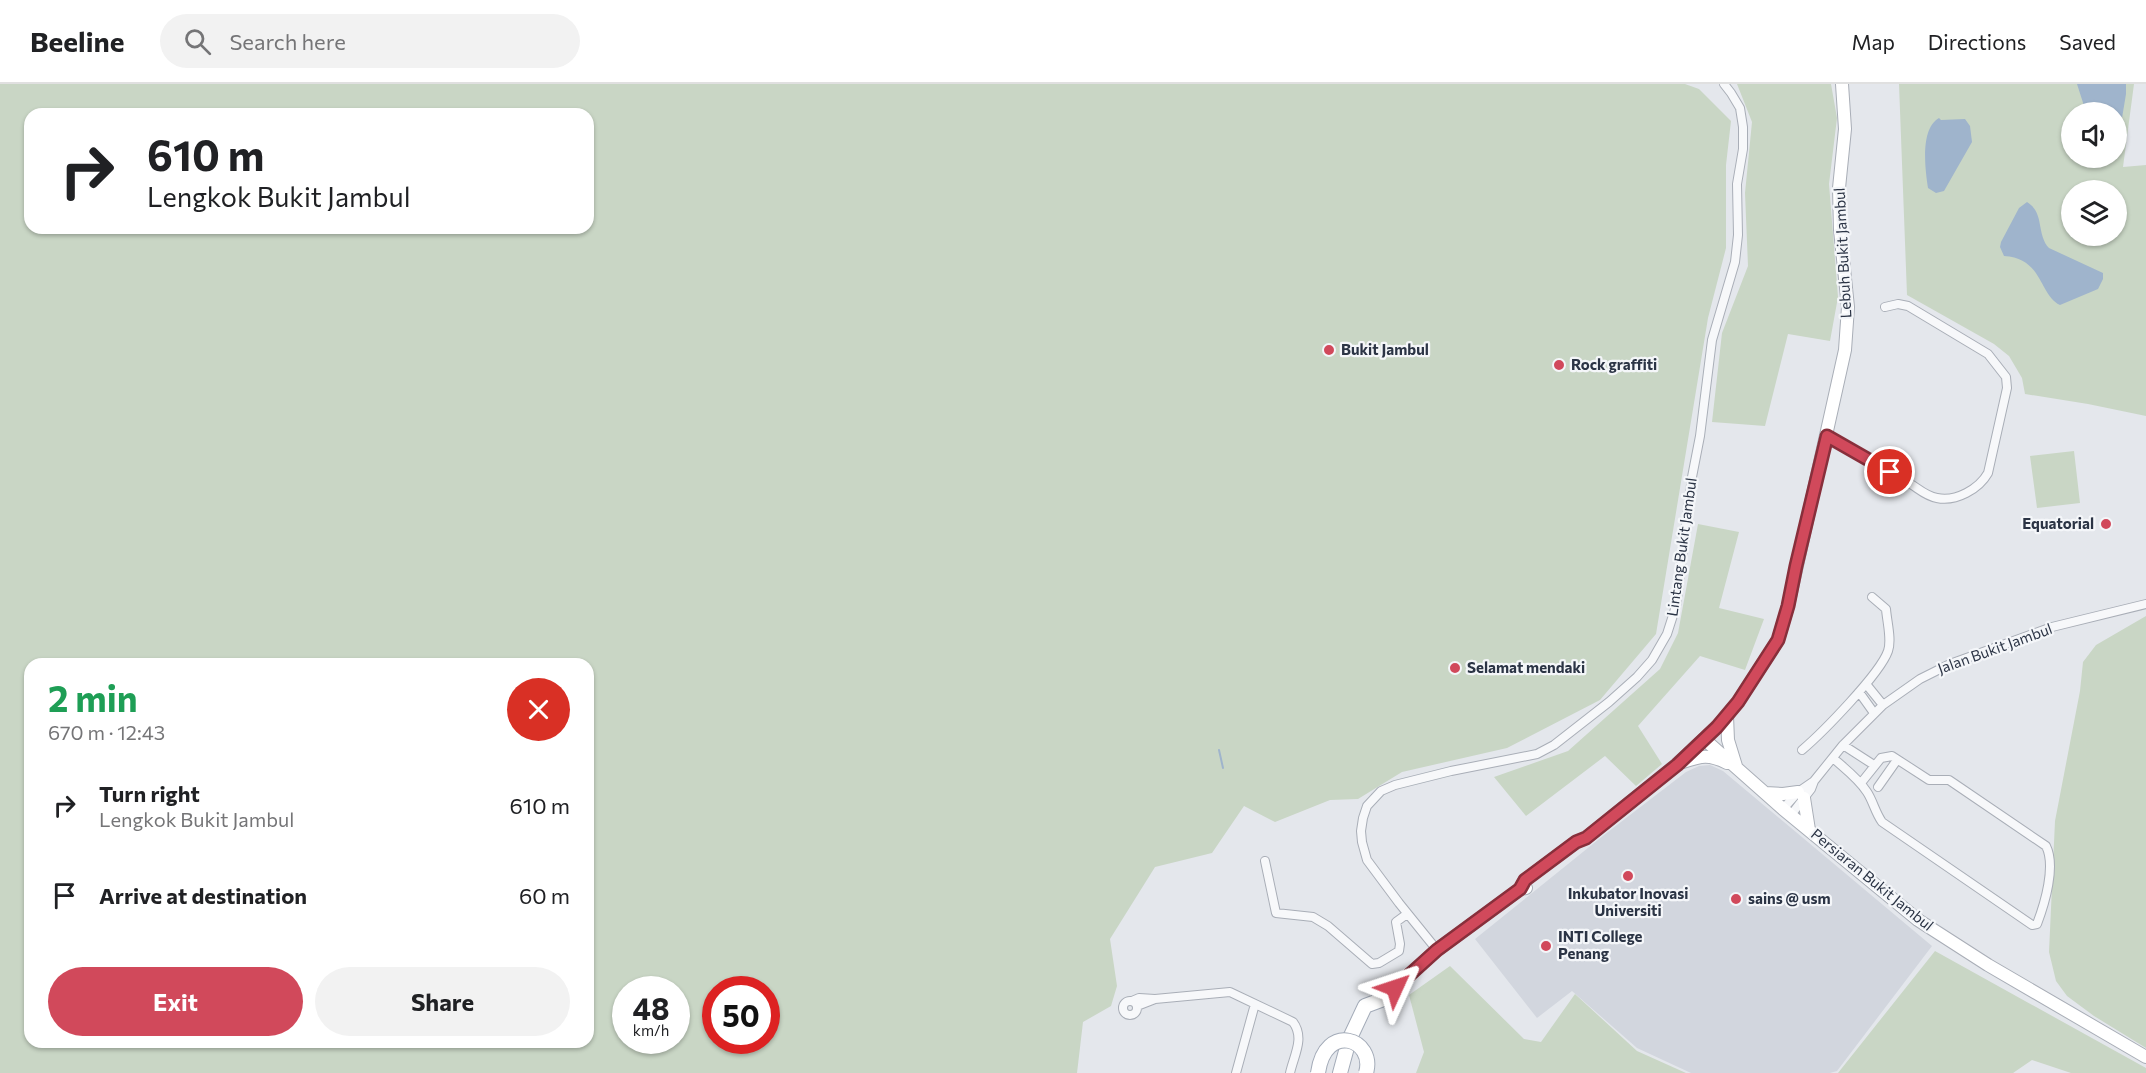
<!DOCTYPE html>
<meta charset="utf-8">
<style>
:root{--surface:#fff;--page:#f2f2f2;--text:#202124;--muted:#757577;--line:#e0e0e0;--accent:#d1495b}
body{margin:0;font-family:Commissioner,sans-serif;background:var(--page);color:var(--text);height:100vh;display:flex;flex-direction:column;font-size:22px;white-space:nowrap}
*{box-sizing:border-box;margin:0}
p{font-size:20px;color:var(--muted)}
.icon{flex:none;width:33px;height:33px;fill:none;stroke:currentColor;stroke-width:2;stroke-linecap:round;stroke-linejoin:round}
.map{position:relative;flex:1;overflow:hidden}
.drawer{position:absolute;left:24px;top:574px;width:570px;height:390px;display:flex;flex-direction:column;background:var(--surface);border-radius:18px;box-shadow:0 2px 4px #0004}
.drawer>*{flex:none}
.hud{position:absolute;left:24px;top:24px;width:570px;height:126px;border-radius:18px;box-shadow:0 2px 4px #0004;background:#fff;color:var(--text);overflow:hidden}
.tools{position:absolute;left:2061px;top:18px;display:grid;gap:12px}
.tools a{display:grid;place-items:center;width:66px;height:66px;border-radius:50%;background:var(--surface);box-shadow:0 2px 4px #0004;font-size:30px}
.speed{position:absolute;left:612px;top:892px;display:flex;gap:12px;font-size:30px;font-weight:700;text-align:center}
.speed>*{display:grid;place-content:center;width:78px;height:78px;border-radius:50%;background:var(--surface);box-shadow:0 2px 4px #0004;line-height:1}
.speed small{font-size:15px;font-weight:400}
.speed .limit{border:9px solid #d22;background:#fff;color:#111}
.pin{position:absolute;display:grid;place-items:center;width:51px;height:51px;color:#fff;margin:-26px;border:3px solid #fff;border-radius:50%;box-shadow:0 2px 6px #0007}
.me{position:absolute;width:66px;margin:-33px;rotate:48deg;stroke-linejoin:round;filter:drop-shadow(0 0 4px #0008)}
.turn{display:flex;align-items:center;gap:21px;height:126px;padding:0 24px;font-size:27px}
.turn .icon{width:78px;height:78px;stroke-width:2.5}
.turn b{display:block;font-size:42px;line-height:51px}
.round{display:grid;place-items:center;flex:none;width:63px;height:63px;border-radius:32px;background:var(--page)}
.headline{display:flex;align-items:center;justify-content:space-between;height:102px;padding:0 24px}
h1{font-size:36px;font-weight:700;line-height:45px;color:#1e9e55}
.action{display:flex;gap:12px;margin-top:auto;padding:12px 24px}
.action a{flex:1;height:69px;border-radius:36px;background:var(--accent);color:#fff;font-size:24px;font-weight:700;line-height:69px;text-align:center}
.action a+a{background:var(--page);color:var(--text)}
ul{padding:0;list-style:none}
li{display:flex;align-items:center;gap:18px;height:90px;padding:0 24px}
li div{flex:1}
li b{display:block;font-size:22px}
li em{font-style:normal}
header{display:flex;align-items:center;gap:36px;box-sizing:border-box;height:84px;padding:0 30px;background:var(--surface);border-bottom:2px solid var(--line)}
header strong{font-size:28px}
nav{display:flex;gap:33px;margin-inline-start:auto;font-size:21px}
.search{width:420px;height:54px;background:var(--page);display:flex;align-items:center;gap:15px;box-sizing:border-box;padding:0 21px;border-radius:33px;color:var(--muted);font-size:22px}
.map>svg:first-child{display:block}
.built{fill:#d2d6de}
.green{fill:#c9d6c5;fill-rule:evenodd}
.water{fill:#9fb4cc}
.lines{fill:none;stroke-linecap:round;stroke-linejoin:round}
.stream{stroke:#9fb4cc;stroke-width:2}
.street-casing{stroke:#a9aeb7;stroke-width:10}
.secondary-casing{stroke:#a9aeb7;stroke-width:14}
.primary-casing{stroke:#a3abb8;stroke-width:16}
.street{stroke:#f7f8fa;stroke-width:8}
.secondary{stroke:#fff;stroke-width:12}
.primary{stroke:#fff;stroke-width:14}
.primary-bridge-casing{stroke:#a3abb8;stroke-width:16;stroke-linecap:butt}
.primary-bridge{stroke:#fff;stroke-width:14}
.route-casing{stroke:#882f3b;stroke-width:15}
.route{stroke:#d1495b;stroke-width:10}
.poi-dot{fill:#d1495b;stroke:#f4f6f9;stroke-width:2}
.labels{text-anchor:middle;stroke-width:4.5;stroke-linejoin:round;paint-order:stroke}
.street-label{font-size:15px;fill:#2b3445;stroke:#f4f6f9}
.poi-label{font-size:15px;font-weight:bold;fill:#2b3445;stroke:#f4f6f9;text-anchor:start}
</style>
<header>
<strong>Beeline</strong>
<div class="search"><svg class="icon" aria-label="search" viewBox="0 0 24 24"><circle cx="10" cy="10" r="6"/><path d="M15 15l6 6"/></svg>Search here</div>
<nav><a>Map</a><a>Directions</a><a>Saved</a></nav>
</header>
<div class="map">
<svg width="2146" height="989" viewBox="0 0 2146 989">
<rect width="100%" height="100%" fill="#e4e7ec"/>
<path class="built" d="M1710,681L1723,687L1932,862L1837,987L1830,989H1691L1637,964L1572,907L1537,934L1475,855L1604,751L1686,688L1699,682Z"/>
<path class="green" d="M0,0H1685L1699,5L1731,37L1726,81V164L1708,234L1656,550L1600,616L1507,664L1402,688L1358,715L1330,716L1275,738L1244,722L1212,769L1155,783L1110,855L1117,902L1111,922L1083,938L1077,989H0ZM30,30H588V144H30ZM588,580V958H30V580ZM626,906H676V957H626ZM716,906H766V957H716Z
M1737,0H1831L1837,34L1829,100L1838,213L1830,257L1788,250L1765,342L1712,338L1722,249L1748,182L1745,109L1752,38Z
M1899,0H2134L2123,83L2146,81V332L2088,320L2025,310L2022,294L2009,272L1994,260L1907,211ZM2072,28H2116V74H2072ZM2072,106H2116V152H2072Z
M2074,367L2080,419L2037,424L2030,372Z
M1698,440L1739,448L1719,524L1764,535L1745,586L1700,572L1638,642L1662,680L1636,702L1605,672L1526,732L1494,693L1568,667L1660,585L1678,549Z
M2146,532V964L2094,932L2067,912L2056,897L2049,868L2055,737L2080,607L2083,578L2096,561Z
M1935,867L2146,984V989H2071L2032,976L2013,989H1838Z
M1450,882L1524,955L1541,958L1575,910L1637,967L1686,989H1416L1424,968L1409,911Z"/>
<path class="water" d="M2077,0H2126V10L2117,64L2116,28H2086Z
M1939,34L1941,36L1965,35L1970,42L1972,58L1944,107L1936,109L1928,104C1925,84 1920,45 1939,34Z
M2027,118C2045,129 2036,150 2049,164L2103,189V195L2098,205L2060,221C2039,211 2043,174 2004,172L2000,163L2001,158L2019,124Z"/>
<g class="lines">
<path class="stream" d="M1219,666L1223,684"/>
<defs>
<path id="street" d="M1827,352C1854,368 1882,382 1909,399C1918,404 1925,412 1937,414C1956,418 1979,405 1988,389L2007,304L2006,293L1988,270L1908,222L1898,220L1885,223
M1866,600L1883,621
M1859,608L1874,629
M1843,661L1874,681
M1802,666C1822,649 1880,590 1888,567C1892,556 1887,538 1886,525L1872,513
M1833,674C1844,684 1858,694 1867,708C1873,717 1875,728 1882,738L2032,841L2037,840C2045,819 2056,782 2046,762L1949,696H1929L1892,672L1881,674L1861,699
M1878,703L1897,676
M1783,725L1798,708L1814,697
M1791,731L1811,705L1814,697L1843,661L1883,621L1920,595L1950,580L2052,543L2146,520
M1265,777L1276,829L1313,833L1328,842L1372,880L1379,879L1399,867L1400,860L1396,838L1407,830
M1437,866L1399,819L1367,776L1362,758L1361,747L1363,734L1367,722L1381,707L1395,701L1451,687L1537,670L1554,661L1609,618L1637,593L1652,576L1667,550L1676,522L1692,393L1700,352L1712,256L1735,178L1738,151L1737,100L1743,65V43L1740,24L1731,9L1724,0
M1155,915L1230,908L1293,938C1305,954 1294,971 1290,989
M1123 924a7 7 0 1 1 14 0a7 7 0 1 1-14 0Z
M1132,917L1139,914L1155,915L1137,922
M1236,989L1255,920"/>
<path id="secondary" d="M1727,632L1728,656L1736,682
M1704,655L1783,725L1918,836L1988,881L2146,973
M1683,678C1702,672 1708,670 1727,679
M1765,709L1783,710L1798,708
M1804,714L1809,746
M1520,805L1525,796L1576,758L1586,754L1676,681L1717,643L1738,618L1778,556L1788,522L1845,266L1848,223L1840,146L1839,104L1845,45L1842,0
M1381,916L1437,866L1520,805L1526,804"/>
<path id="primary" d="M1340,989L1349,956L1365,922L1381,916"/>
</defs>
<use href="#street" class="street-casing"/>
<use href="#secondary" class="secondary-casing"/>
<use href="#primary" class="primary-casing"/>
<use href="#street" class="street"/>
<use href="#secondary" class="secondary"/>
<use href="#primary" class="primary"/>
<defs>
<path id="primary-bridge" d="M1318,989C1325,937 1376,955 1366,989"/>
</defs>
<use href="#primary-bridge" class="primary-bridge-casing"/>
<use href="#primary-bridge" class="primary-bridge"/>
</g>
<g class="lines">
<defs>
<path id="route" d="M1395,904L1437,866L1520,805L1525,796L1576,758L1586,754L1677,681L1717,643L1738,618L1778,556L1788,522L1796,482L1827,352L1890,388"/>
</defs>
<use href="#route" class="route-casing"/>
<use href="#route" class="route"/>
</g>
<g class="poi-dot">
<circle cx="1329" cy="266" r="6"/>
<circle cx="1559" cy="281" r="6"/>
<circle cx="2106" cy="440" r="6"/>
<circle cx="1455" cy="584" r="6"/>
<circle cx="1628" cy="792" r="6"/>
<circle cx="1736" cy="815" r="6"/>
<circle cx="1546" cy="862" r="6"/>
</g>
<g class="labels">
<g class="street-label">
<text transform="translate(1843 169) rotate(-93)" y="5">Lebuh Bukit Jambul</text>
<text transform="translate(1682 463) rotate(-82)" y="5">Lintang Bukit Jambul</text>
<text transform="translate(1995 565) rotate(-20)" y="5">Jalan Bukit Jambul</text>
<text transform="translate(1872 796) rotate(39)" y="5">Persiaran Bukit Jambul</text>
</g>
<g class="poi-label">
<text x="1341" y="271">Bukit Jambul</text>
<text x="1571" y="286">Rock graffiti</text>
<text x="2094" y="445" text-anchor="end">Equatorial</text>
<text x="1467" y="589">Selamat mendaki</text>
<text x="1628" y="815" text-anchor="middle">Inkubator Inovasi<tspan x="1628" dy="17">Universiti</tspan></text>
<text x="1748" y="820">sains @ usm</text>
<text x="1558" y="858">INTI College<tspan x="1558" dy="17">Penang</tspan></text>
</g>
</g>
</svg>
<div class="tools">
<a><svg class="icon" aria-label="sound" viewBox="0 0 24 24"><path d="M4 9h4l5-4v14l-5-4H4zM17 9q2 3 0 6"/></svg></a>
<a><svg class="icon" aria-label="layers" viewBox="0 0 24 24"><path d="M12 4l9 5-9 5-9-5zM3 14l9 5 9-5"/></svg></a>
</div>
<div class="speed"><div>48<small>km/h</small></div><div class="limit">50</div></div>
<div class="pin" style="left:1890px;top:388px;background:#d93025"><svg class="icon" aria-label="arrive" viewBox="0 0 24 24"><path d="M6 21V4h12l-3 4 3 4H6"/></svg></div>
<svg class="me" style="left:1395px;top:904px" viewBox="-20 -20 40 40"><path d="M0-17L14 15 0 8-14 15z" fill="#d1495b" stroke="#fff" stroke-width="4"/></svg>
<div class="hud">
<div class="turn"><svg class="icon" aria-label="right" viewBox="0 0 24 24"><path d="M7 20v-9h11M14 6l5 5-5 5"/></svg><div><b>610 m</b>Lengkok Bukit Jambul</div></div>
</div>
<section class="drawer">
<div class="headline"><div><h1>2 min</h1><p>670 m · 12:43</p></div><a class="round" style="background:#d93025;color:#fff"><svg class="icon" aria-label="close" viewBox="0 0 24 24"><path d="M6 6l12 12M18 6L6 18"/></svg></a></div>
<ul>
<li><svg class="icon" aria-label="right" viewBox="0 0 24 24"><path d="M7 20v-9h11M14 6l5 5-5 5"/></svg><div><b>Turn right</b><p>Lengkok Bukit Jambul</p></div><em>610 m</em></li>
<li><svg class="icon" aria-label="arrive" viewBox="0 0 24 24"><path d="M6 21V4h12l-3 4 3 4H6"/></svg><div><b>Arrive at destination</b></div><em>60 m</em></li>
</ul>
<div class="action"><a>Exit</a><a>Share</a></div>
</section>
</div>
